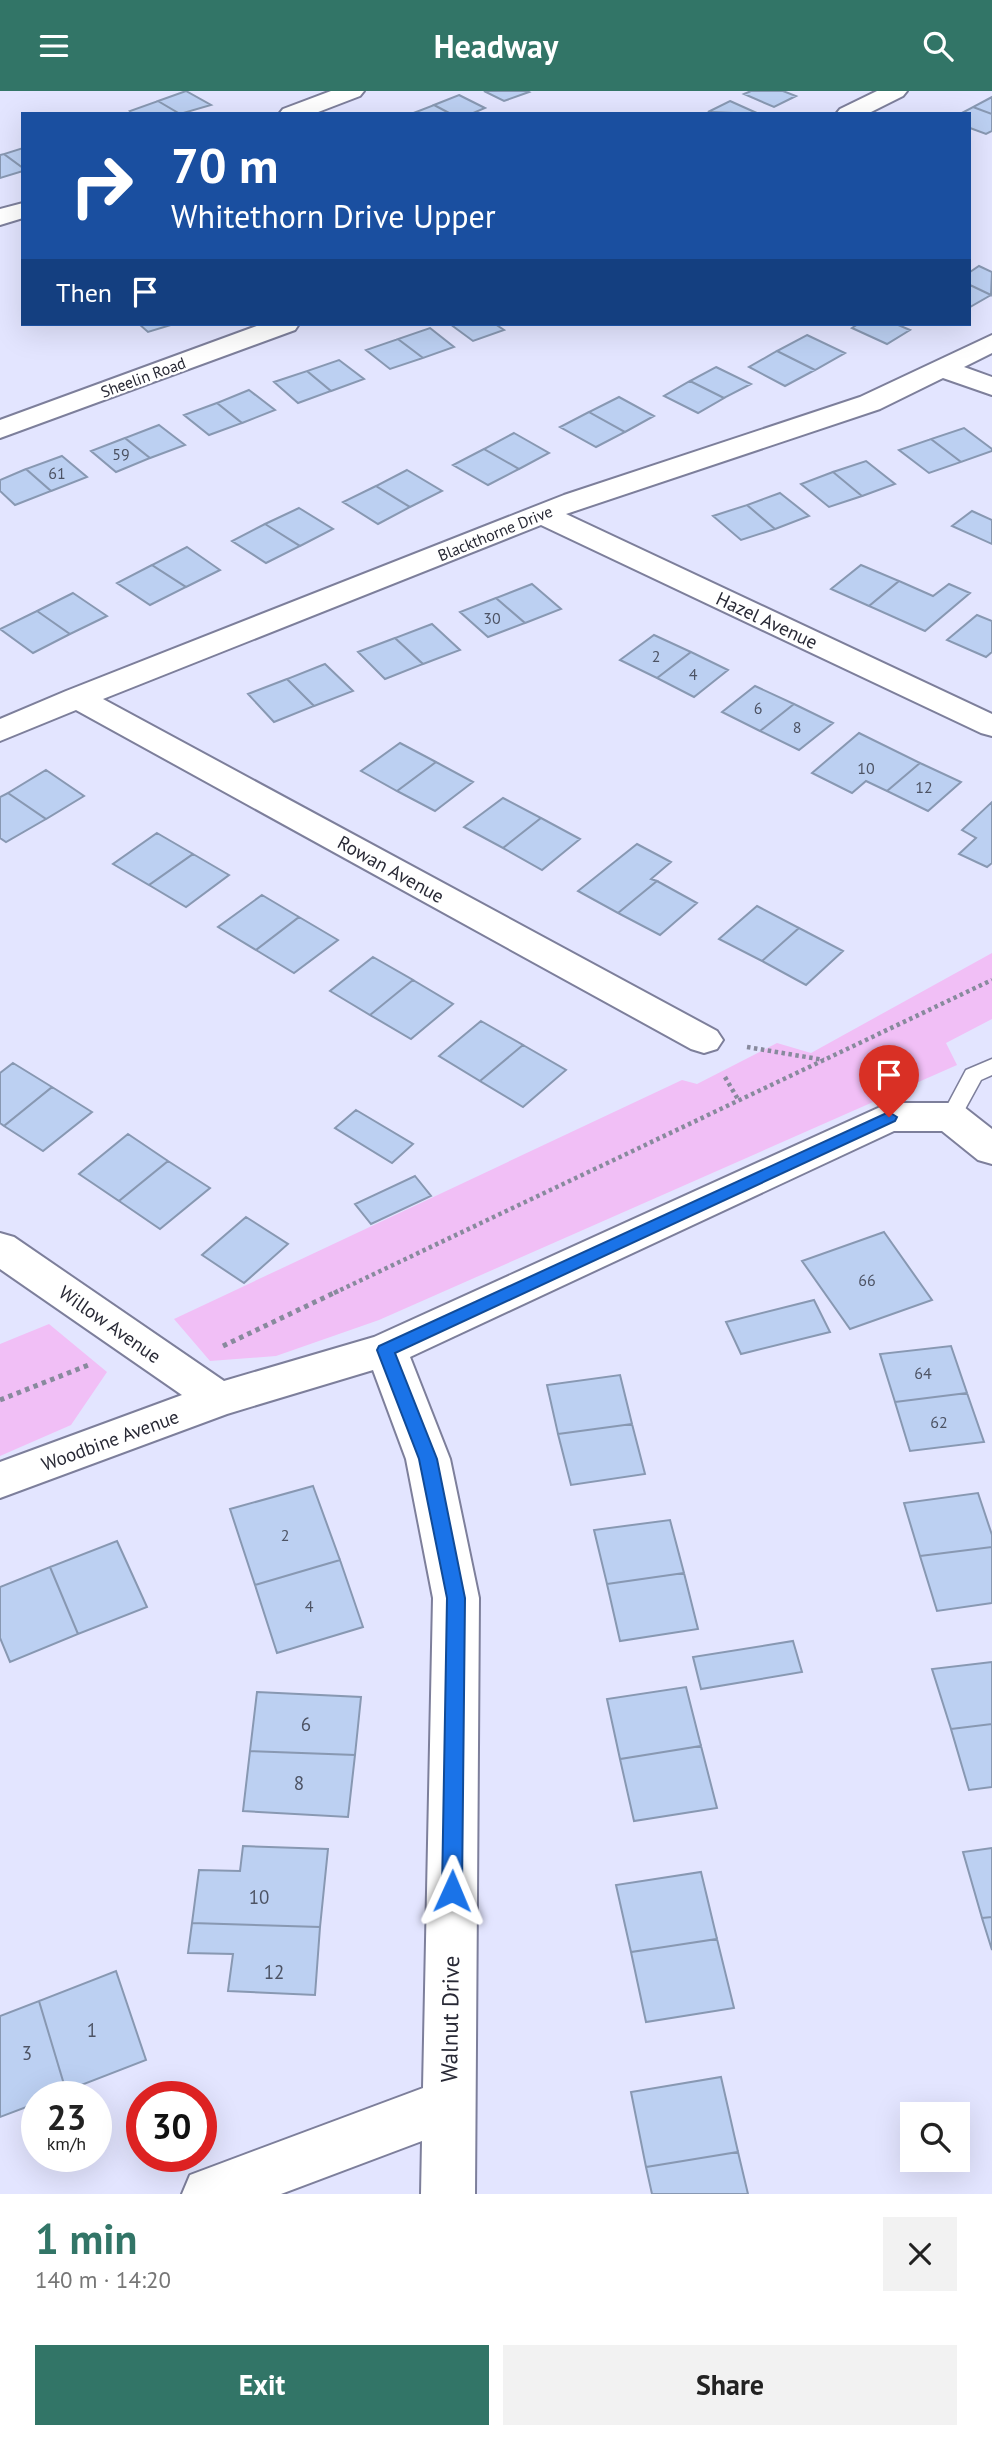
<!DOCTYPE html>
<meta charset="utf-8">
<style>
:root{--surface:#fff;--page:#f2f2f2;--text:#222;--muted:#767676;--accent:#327567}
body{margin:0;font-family:"PT Sans",sans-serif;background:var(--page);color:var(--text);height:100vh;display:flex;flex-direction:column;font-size:26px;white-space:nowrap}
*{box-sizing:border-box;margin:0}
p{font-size:23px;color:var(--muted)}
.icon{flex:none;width:38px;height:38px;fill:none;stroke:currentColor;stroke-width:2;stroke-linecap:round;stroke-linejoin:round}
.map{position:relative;height:2103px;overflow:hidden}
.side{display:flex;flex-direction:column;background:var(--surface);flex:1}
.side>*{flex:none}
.hud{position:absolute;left:21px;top:21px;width:950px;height:214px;border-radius:0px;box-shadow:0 7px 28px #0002;background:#1a4fa0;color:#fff;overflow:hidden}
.fabs{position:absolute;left:900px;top:2011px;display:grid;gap:14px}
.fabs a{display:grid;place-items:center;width:70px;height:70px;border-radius:0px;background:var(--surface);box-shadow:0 7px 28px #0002;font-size:35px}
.speed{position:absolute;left:21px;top:1990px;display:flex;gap:14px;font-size:35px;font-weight:700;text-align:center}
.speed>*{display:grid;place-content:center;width:91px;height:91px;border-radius:50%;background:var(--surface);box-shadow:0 7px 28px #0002;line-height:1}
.speed small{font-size:18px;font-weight:400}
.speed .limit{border:10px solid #d22;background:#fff;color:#111}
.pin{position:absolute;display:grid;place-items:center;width:60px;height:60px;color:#fff;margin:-72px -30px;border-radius:50% 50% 50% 0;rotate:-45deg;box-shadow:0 0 7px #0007}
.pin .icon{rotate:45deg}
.me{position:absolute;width:77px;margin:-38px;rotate:1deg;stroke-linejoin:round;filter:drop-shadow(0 0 5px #0008)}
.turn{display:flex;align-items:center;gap:24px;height:147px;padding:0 35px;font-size:32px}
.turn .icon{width:91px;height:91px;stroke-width:2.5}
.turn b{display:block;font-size:49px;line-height:60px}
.then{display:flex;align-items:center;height:66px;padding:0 35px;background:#0003;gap:14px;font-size:26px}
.round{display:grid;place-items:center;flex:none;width:74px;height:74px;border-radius:0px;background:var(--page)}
.overview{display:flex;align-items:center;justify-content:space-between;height:119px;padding:0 35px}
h1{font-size:42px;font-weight:800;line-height:52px;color:var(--accent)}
.primary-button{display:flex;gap:14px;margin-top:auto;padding:14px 35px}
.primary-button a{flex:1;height:80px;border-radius:0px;background:var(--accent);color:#fff;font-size:28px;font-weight:800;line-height:80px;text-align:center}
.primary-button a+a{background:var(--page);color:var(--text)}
header{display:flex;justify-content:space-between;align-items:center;height:91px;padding:0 35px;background:var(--accent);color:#fff;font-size:32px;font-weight:800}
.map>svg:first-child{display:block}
.green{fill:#f1bff6}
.building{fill:#bcd0f2;stroke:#8898b2;stroke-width:2}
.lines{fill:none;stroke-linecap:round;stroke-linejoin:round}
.service-casing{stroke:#7d7f9b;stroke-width:3}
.minor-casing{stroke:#7d7f9b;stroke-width:4}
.path-far1{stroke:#888a9d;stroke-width:4.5;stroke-dasharray:3.5 3.5;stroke-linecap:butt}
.path{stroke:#888a9d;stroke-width:5;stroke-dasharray:4.5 4.5;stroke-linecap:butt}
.service{fill:#fff;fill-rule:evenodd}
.minor{fill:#fff;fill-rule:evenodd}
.route{fill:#1a73e8;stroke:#114b97;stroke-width:2}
.labels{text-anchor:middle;stroke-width:5;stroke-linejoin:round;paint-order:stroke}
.far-street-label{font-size:16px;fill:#282935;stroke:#fff}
.number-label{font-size:16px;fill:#4d5364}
.street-label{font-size:19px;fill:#282935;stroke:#fff}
.near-number-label{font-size:19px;fill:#4d5364}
.near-street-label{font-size:23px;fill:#282935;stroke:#fff}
</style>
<header><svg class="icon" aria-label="menu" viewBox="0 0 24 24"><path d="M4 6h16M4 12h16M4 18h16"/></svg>Headway<svg class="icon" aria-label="search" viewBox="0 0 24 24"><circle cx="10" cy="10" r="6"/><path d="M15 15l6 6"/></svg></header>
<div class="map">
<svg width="992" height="2103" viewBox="0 0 992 2103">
<rect width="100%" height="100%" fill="#e3e5ff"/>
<path class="green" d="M992,862V928L946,952L957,974L379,1229L276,1265L210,1270L174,1228L682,989L697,993L777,952L811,962Z
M49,1233L107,1281L71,1334L0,1365V1253Z"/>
<path class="building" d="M186,0L211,14L180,23L158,10Z
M484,0H527L529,1L504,10Z
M751,0H783L796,5L774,16L744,3Z
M459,4L485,17L471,23H451L434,14Z
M992,6V23L973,16Z
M158,10L180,23H134L130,20Z
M730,10L759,23L708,21Z
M434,14L451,23H411Z
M973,16L992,23V40L986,43L970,37V23H960Z
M23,57V77L4,63Z
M4,63L23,77V80L0,87V64Z
M979,175L992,181L991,204L970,194V181Z
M970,194L991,204L970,216Z
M139,233H174L148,241Z
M450,233H495L504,239L473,250Z
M858,233H896L910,239L887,253L852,237Z
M430,237L454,256L423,267L398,248Z
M807,244L845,262L815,279L777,260Z
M398,248L423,267L390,278L366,259Z
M777,260L815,279L785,295L749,276Z
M339,269L364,288L331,300L307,280Z
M716,276L751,293L724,307L690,290Z
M307,280L331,300L298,312L274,291Z
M690,290L724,307L698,322L664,305Z
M249,299L275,319L242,332L217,312Z
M619,306L654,325L625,341L589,321Z
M217,312L242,332L209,344L184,324Z
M589,321L625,341L596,356L560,336Z
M159,334L185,354L150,367L125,347Z
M964,337L992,358V360L961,371L931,348Z
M514,342L549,362L519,378L484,358Z
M125,347L150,367L116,381L91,360Z
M931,348L961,371L929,382L899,359Z
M484,358L519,378L488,394L453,374Z
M62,365L87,386L51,400L26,378Z
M866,370L895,393L862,405L833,381Z
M26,378L51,400L15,414L0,400V389Z
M407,379L442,400L410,416L376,395Z
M833,381L862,405L829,416L801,393Z
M376,395L410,416L378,433L343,411Z
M780,402L809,425L775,438L747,414Z
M747,414L775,438L741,449L713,425Z
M299,417L333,438L300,455L265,433Z
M972,420L992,429V453L952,435Z
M265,433L300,455L266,472L232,450Z
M187,456L220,479L186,496L152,474Z
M152,474L186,496L150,514L117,492Z
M861,474L899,490L869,515L831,498Z
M899,490L933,505L949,493L970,502L925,540L869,515Z
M532,493L561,518L525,532L496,507Z
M73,502L107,525L70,543L37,520Z
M496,507L525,532L488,546L460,521Z
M37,520L70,543L33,562L0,538Z
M977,524L992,530V561L986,566L947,549Z
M432,533L460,559L423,573L395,547Z
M654,544L691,561L657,587L620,569Z
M395,547L423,573L385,588L358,561Z
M691,561L728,579L694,606L657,587Z
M325,573L353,600L314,615L287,588Z
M287,588L314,615L274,631L248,603Z
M755,595L794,613L760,640L722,621Z
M794,613L833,632L799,659L760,640Z
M859,642L920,672L887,700L866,690L852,702L812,682Z
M400,652L436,671L397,700L361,680Z
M436,671L473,691L435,720L397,700Z
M920,672L961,691L928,720L887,700Z
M46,679L84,705L46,728L8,702Z
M8,702L46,728L6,751L0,747V706Z
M503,707L541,727L503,757L464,736Z
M992,711V772L987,776L959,763L976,747L962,739Z
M541,727L580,748L542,779L503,757Z
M157,742L193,763L149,794L113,773Z
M637,753L671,771L651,788L657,790L618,822L578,800Z
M193,763L229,784L186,816L149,794Z
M657,790L697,812L660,844L618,822Z
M262,804L299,826L256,859L218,836Z
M757,815L799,837L762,870L719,848Z
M299,826L338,849L294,882L256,859Z
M799,837L843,860L806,894L762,870Z
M373,866L413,889L370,924L330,900Z
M413,889L453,913L411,948L370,924Z
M481,930L523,954L480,990L439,965Z
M523,954L566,979L523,1016L480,990Z
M13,972L52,996L4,1035L0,1032V982Z
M52,996L92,1021L43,1060L4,1035Z
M356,1019L413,1053L392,1072L335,1037Z
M128,1043L168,1070L119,1110L79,1083Z
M168,1070L210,1097L160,1138L119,1110Z
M415,1085L431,1105L371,1133L355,1113Z
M246,1126L288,1153L244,1192L202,1164Z
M884,1141L932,1209L850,1238L802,1170Z
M814,1209L830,1241L741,1263L726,1231Z
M951,1255L967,1302L895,1311L880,1263Z
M620,1284L632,1333L558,1343L547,1294Z
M967,1302L984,1351L910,1360L895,1311Z
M632,1333L645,1383L571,1394L558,1343Z
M313,1395L340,1469L255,1494L230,1418Z
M978,1402L992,1444V1456L920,1465L904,1412Z
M670,1429L684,1482L607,1493L594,1439Z
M117,1450L147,1516L78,1543L50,1476Z
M992,1456V1512L937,1520L920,1465Z
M340,1469L363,1536L277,1562L255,1494Z
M50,1476L78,1543L10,1571L0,1547V1496Z
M684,1482L698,1538L620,1550L607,1493Z
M793,1550L802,1581L701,1598L693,1566Z
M992,1571V1633L951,1638L932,1578Z
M686,1596L701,1655L620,1668L607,1608Z
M257,1601L361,1606L355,1664L250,1660Z
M992,1633V1696L969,1699L951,1638Z
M701,1655L717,1717L634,1730L620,1668Z
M250,1660L355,1664L348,1726L243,1720Z
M243,1755L328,1758L320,1836L192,1832L199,1779L240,1780Z
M992,1757V1826L982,1827L963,1761Z
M701,1781L717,1848L631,1861L616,1794Z
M992,1826V1859L982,1827Z
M192,1832L320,1836L315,1904L228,1900L233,1863L188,1862Z
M717,1848L734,1917L646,1931L631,1861Z
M116,1880L146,1969L66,2000L39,1910Z
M39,1910L66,2000L52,2006H37V2012L0,2026V1925Z
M721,1986L738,2061L646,2076L631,2001Z
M738,2061L748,2103H652L646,2076Z"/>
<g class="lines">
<defs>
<path id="service" d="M992,968V984L981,989L958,1031L951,1034L944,1031L941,1026L966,979Z"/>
<path id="minor" d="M331,0H364L360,5L313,23H279L283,18Z
M877,0H907L903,5L867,23H836L840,18Z
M23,112V127L0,134V118Z
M262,233H299L295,239L0,347V329Z
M992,244V262L964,276L992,286V304L943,287L880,318L566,423L992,623V645L981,642L541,434L103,608L717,940L723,949L717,958L704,962L691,958L76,619L0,650V628L66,600L564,404L860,306Z
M889,1012H951L964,1016L992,1038V1073L978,1069L942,1040H894L410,1266L450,1368L479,1507L475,2103H421L422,2050L281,2103H182L190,2084L423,1997L433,1507L406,1368L373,1279L227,1323L0,1407V1371L182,1304L0,1178V1142L14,1146L224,1290L374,1246Z"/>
</defs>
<use href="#service" class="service-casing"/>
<use href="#minor" class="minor-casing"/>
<path class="path-far1" d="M747,956L824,969
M725,986L739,1010
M334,1202L992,889"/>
<path class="path" d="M223,1255L338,1200
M0,1309L91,1273"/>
<use href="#service" class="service"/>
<use href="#minor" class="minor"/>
</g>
<path class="route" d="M889,1021L897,1026L895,1030L395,1262L437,1368L465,1507L462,1800L459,1807L452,1810L445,1807L442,1800L447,1507L419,1368L377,1259L379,1255Z"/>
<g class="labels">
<g class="far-street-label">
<text transform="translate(143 286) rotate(-20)" y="6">Sheelin Road</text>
<text transform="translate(495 442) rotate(-22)" y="6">Blackthorne Drive</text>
</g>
<g class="number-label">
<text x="121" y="369">59</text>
<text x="57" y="388">61</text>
<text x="492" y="533">30</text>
<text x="656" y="571">2</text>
<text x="693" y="589">4</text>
<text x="758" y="623">6</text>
<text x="797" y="642">8</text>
<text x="866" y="683">10</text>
<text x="924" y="702">12</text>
<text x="867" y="1195">66</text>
<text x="923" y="1288">64</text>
<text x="939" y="1337">62</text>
<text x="285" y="1450">2</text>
<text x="309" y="1521">4</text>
</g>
<g class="street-label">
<text transform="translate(767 529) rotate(25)" y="7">Hazel Avenue</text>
<text transform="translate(391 778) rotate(29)" y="7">Rowan Avenue</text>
<text transform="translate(110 1233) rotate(35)" y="7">Willow Avenue</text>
<text transform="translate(110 1349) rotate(-20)" y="7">Woodbine Avenue</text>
</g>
<g class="near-number-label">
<text x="306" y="1640">6</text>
<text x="299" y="1699">8</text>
<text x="259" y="1813">10</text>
<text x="274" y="1888">12</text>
<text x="92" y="1946">1</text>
<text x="27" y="1969">3</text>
</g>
<g class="near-street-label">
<text transform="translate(450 1928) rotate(-89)" y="8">Walnut Drive</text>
</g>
</g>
</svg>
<div class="fabs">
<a><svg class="icon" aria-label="search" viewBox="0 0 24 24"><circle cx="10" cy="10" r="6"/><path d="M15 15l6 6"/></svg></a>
</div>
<div class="speed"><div>23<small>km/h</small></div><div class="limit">30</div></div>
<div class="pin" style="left:889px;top:1026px;background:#d93025"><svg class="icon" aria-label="arrive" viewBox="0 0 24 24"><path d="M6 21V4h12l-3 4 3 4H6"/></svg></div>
<svg class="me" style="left:452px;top:1800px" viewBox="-20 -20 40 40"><path d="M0-17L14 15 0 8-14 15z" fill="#1a73e8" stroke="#fff" stroke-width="4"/></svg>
<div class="hud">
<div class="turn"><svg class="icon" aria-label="right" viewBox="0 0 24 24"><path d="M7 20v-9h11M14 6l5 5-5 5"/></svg><div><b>70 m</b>Whitethorn Drive Upper</div></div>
<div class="then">Then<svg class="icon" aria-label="arrive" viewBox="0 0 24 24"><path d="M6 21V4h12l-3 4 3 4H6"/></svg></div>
</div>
</div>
<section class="side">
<div class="overview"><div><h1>1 min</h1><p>140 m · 14:20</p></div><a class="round"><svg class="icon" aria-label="close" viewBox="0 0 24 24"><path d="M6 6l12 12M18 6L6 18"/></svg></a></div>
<div class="primary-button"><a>Exit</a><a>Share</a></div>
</section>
